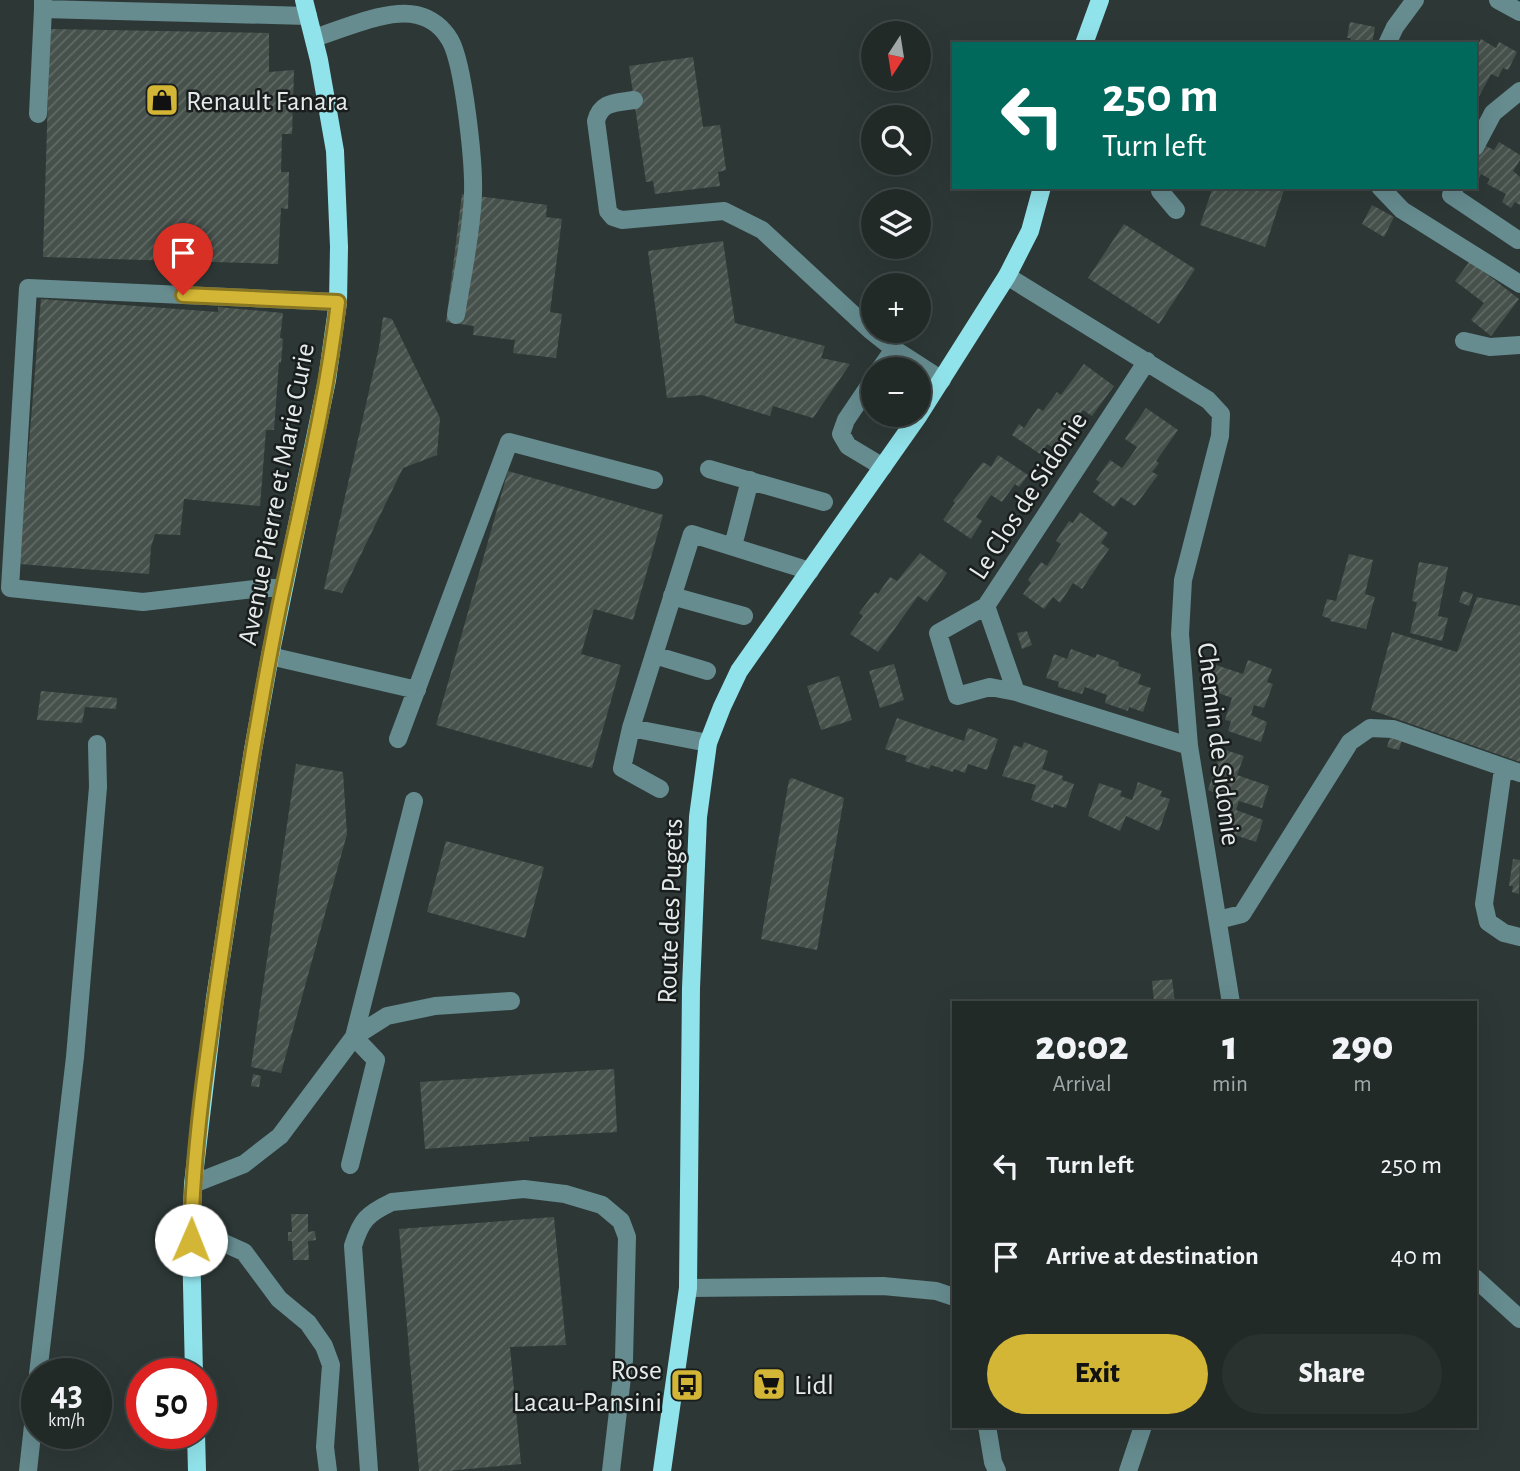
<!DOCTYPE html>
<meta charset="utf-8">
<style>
:root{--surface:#222a28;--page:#2a3230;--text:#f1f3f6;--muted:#a2a7a8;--line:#3f4645;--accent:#d3b635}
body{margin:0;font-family:"Alegreya Sans",sans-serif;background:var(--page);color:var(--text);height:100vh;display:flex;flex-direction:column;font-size:26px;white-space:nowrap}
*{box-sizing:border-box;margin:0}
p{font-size:23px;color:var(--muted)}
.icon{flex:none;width:38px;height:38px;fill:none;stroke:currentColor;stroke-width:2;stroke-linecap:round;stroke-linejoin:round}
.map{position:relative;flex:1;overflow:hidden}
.drawer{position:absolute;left:952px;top:1001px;width:525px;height:427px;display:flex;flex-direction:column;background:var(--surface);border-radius:0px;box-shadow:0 7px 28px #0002,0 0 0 2px var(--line)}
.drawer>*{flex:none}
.top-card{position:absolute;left:952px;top:42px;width:525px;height:147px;border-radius:0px;box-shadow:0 7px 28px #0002,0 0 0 2px var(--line);background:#00695c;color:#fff;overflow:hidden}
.needle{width:46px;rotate:192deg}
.controls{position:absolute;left:861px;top:21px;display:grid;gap:14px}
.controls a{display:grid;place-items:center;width:70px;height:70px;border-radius:50%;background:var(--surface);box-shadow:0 7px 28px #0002,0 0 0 2px var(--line);font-size:35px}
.speed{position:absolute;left:21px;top:1358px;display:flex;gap:14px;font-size:35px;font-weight:700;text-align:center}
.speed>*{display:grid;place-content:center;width:91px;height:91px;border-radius:50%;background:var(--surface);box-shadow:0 7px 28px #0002,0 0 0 2px var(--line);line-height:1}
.speed small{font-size:18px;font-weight:400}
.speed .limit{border:10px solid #d22;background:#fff;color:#111}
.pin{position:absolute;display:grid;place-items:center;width:60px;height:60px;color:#fff;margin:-72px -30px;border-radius:50% 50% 50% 0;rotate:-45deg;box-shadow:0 0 7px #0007}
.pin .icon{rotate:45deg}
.me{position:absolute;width:77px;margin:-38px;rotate:1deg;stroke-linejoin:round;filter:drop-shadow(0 0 5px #0008)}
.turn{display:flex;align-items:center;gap:24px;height:147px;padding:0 35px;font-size:32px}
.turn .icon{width:91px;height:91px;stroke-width:2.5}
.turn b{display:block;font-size:49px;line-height:60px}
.eta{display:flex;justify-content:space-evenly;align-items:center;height:119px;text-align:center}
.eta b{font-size:42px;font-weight:800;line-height:49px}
.action{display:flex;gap:14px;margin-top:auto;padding:14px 35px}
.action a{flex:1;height:80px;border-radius:42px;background:var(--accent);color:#111;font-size:28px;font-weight:800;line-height:80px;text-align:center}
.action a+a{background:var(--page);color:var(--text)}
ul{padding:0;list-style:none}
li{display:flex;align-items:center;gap:21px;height:91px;padding:0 35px}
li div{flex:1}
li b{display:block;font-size:26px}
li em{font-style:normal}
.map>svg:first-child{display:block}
.building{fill:url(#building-hatch)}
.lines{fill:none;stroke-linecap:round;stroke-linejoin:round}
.minor{stroke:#668c90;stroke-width:18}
.major{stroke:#91e3eb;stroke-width:18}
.route-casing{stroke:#897622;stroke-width:18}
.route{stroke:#d3b635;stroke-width:12}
.labels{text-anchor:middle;stroke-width:5;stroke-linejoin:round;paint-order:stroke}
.poi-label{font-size:28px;fill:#e4ebea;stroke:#191e1d;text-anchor:start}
.street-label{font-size:28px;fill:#e4ebea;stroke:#191e1d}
</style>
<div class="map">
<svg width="1520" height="1471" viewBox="0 0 1520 1471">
<defs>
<pattern id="building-hatch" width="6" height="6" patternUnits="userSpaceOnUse" patternTransform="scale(1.75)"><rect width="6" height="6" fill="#46514c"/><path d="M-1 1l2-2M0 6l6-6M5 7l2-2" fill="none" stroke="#616a66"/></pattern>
</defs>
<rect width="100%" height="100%" fill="#2d3836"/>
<path class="building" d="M1350,22L1375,27L1372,44H1349L1351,38H1347Z
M50,29L269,33V72L294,70L292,134H282L281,172H289L288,209L281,208L278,264L43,257Z
M1481,39L1496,48L1499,42L1517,52L1508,70L1503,68L1498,77L1491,74L1475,104V50Z
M693,57L703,127L720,125L726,170L718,172L720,186L655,194L653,181L646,182L629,66Z
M1499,142L1520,155V160L1513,171L1520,177V205L1515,202L1511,208L1502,202L1506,194L1487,184L1490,179L1481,174L1478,180L1475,178V162L1484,145L1494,150Z
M1213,187H1285L1265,247L1200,225Z
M462,194L547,205L546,217L562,219L550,312L562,314L556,358L513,353L515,340L473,335L474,326L446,322Z
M1372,205L1394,217L1384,237L1362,224Z
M1124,224L1195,269L1159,324L1088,278Z
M723,241L735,323L825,346L821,358L850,364L813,418L773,406L770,416L702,395L667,398L648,251Z
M1470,261L1519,299L1491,336L1471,320L1484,303L1455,281Z
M41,299L218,312V307L283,313L280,338L283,339L281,363L279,362L274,430H266L260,506L184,499L180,535L155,534L151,547L149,574L19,564Z
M383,317L392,319L440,418L437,455L403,468L342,593L324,589L379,347Z
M1084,364L1114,386L1092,416L1083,410L1055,449L1047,444L1040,454L1012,435L1019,424L1024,428L1038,408L1043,411L1057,392L1061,395Z
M1146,408L1178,430L1156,461L1159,463L1152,472L1158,475L1135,506L1121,497L1114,507L1093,492L1100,482L1096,480L1110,460L1122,468L1130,457L1137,447L1125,439Z
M998,455L1028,475L1019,487L1015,484L1002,502L991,495L976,517L982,521L971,539L943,520L955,503L953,501L983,462L991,467Z
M508,471L663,515L633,620L594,609L581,654L621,665L592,768L436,725Z
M1080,512L1108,533L1101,543L1109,549L1082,589L1073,583L1060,603L1053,597L1044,609L1023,594L1031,583L1028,580L1041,562L1047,566L1061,544L1056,541L1069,521L1073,523Z
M920,553L947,573L927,602L918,596L878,652L850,634L863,616L859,613L875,592L878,594L890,577L897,581Z
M1349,554L1373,560L1365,594L1375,597L1366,629L1330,621L1331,619L1322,616L1327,599L1336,601Z
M1419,562L1448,567L1438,616L1448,618L1442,641L1410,633L1417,602L1412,601Z
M1463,591L1473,594L1469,606L1459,602Z
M1477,597L1520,606V762L1371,710L1392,632L1457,652Z
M1027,631L1032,645L1022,649L1017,633Z
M1071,649L1095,658L1097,654L1119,662L1118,666L1141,674L1138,684L1151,688L1143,712L1129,707L1128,711L1105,703L1107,695L1085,687L1082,694L1058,687L1059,682L1046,678L1054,654L1067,659Z
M1248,660L1272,669L1267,682L1273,684L1264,708L1254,705L1251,715L1267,722L1261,742L1228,731L1231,721L1225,720L1232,698L1205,688L1213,664L1243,674Z
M894,664L904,700L880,708L869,671Z
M839,676L852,720L821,730L807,686Z
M41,691L117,698L116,709L85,707L82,723L37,720Z
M897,718L964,741L968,728L998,739L987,770L968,764L965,773L954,769L953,772L931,765L929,769L905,761L907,756L885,749Z
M1390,737L1402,740L1399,750L1387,747Z
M1024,742L1048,751L1042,769L1063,776L1062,780L1074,784L1066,808L1054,804L1053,808L1031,800L1036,785L1002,776L1014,745L1022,748Z
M1222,749L1244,756L1237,775L1269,786L1262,808L1239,801L1236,810L1263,820L1256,842L1223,831L1226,821L1221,819L1228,798L1208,790Z
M296,764L343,772L347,834L281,1073L251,1067Z
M792,778L844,798L817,950L761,939L789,780Z
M1138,782L1162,791L1160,796L1170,799L1159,831L1126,816L1120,831L1088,816L1099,783L1122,791L1120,796L1132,800Z
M446,841L544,867L525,938L427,912Z
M1513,859L1520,860L1519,894L1512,892L1513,886H1509Z
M1172,979L1175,1003H1154L1152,981Z
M614,1069L617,1132L529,1137V1141L425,1149L420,1082Z
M253,1074L261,1076L259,1087L251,1086Z
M291,1214H308V1232L315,1231L316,1240L308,1241L309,1260H293L292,1241H288V1232H292Z
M554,1217L566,1345L510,1347L521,1464L448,1471H419L399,1229Z"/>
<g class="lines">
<path class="minor" d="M43,0V9L308,16
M1498,0L1520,12
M314,38C343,29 388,8 417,15C431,18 443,28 450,40C464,64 474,164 473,193C472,231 462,276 456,315
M1387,44L1395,27L1415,0
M634,100C616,103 601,101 596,121L608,211L613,217L622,220L724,211L762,230L870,330L894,349
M38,114L43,9
M1475,147L1493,113L1520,91
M1160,187V191L1176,210
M1380,187L1402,210L1520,284
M1455,187L1451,195L1518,240
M1007,276L1208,400L1221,414L1220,436L1183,580L1180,634L1189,746L1231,1003
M1464,341L1490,347L1520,345
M1147,361L986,606L1016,692L1189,746
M880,369L894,349L942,380
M873,380L846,420L841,434L848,446L883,467
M709,469L824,502
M733,546L750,480
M283,588H262L143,602L10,588L28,288L338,302
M672,596L744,616
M986,606L938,633L957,696L990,687L1016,692
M654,655L707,671
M270,656L417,690
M631,728L622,768L660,789
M398,739L509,442L654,480
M708,743L631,728L692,534L810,571
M1503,769L1484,904L1488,922L1504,933L1520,937
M1218,920L1242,914L1350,742L1370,728L1393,729L1520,773
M350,1165L376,1060L354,1037L414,801
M193,1184L244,1164L280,1136L354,1037L387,1016L435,1006L511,1001
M191,1240L224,1243L244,1252L279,1299L308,1323L324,1346L331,1365L325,1447L328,1471
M1475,1278L1520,1319
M688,1288L883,1286L936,1291L954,1297
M38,1374L75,1057L98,787L97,744
M987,1426L993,1462L997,1471
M28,1471L37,1389
M369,1471L353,1246C361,1220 367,1214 392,1202L524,1189L565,1194L602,1205L621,1221L627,1237L624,1360L611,1471
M1128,1471L1143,1426"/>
<path class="major" d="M1084,44L1100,0
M919,415L1007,276L1030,231L1042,187
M194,1374L191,1240L193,1184L215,998L253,750L270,656L327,380L338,302L339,247L335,151L319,60L304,0
M196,1433L197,1471
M662,1471L688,1288L691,988L698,817L708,743L722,707L739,671L919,415"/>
</g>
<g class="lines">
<defs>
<path id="route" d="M183,295L338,302C326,405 300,506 279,608C256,722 239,837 222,952C208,1047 193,1144 191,1240"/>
</defs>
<use href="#route" class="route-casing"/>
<use href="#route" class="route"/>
</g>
<defs>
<symbol id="shop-square" viewBox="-11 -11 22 22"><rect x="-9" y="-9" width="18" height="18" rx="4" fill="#d3b635" stroke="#191e1d"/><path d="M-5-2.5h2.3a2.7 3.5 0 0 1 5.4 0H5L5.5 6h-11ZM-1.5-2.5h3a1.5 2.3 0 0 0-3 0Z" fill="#111"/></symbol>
<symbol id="supermarket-square" viewBox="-11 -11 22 22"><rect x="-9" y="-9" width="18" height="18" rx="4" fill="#d3b635" stroke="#191e1d"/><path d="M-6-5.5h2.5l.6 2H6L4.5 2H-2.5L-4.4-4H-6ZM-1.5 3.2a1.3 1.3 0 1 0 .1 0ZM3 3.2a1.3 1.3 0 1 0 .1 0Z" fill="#111"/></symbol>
<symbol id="bus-square" viewBox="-11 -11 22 22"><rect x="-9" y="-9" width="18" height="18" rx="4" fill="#d3b635" stroke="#191e1d"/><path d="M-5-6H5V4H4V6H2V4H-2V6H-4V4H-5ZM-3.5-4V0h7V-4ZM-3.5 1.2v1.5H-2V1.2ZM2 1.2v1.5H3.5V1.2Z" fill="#111"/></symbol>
</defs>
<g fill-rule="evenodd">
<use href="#shop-square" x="143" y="81" width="38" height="38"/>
<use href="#supermarket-square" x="750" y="1365" width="38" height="38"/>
<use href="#bus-square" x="668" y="1366" width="38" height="38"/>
</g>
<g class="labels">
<g class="poi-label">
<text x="186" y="110">Renault Fanara</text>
<text x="662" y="1379" text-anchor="end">Rose<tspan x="662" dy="32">Lacau-Pansini</tspan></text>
<text x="794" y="1394">Lidl</text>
</g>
<g class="street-label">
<text transform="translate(275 494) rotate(-79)" y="10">Avenue Pierre et Marie Curie</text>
<text transform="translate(1027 495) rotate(-57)" y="10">Le Clos de Sidonie</text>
<text transform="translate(1220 744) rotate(83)" y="10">Chemin de Sidonie</text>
<text transform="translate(669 911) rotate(-88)" y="10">Route des Pugets</text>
</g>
</g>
</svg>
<div class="controls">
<a><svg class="needle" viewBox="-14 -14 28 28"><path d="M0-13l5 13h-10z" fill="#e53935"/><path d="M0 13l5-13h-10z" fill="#a2a7a8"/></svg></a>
<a><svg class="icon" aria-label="search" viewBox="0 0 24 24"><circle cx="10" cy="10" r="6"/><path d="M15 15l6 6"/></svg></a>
<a><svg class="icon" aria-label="layers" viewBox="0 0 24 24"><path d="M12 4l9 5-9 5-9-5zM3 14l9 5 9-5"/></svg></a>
<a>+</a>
<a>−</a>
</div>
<div class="speed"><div>43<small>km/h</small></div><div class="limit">50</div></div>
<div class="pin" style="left:183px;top:295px;background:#d93025"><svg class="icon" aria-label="arrive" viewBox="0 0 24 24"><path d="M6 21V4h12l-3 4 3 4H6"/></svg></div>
<svg class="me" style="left:191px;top:1240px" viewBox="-20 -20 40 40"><circle r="19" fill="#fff"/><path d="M0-13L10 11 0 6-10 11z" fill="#d3b635"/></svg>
<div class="top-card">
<div class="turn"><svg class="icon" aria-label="left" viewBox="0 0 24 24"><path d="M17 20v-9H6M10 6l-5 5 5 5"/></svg><div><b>250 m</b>Turn left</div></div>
</div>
<section class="drawer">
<div class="eta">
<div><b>20:02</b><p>Arrival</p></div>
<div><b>1</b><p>min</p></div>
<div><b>290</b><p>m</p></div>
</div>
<ul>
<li><svg class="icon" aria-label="left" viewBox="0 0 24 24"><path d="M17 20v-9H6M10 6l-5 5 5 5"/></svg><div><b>Turn left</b></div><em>250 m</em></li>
<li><svg class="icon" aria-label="arrive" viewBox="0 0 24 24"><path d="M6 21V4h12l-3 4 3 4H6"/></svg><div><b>Arrive at destination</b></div><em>40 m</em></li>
</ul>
<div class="action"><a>Exit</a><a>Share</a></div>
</section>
</div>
